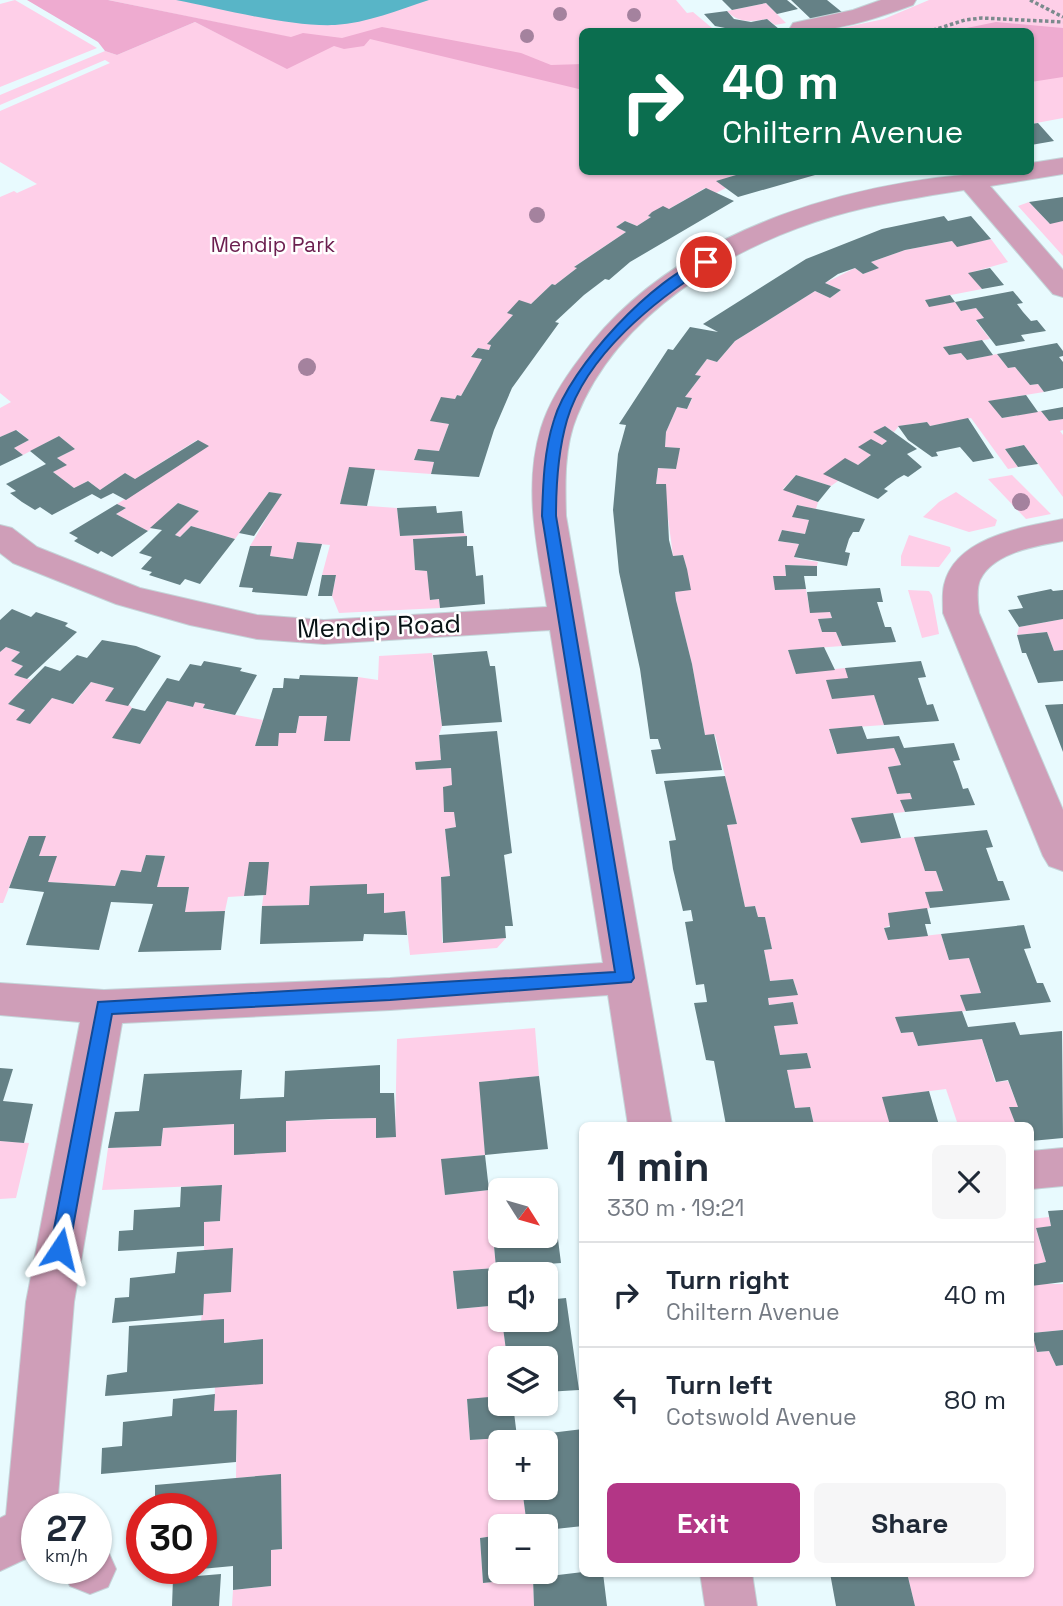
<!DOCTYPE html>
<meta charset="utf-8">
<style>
:root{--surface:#fff;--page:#f6f6f7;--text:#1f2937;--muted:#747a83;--line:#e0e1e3;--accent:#b33686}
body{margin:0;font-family:"Space Grotesk",sans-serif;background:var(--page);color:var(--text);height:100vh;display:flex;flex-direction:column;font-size:26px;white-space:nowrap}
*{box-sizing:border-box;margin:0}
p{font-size:23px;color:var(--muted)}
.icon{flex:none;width:38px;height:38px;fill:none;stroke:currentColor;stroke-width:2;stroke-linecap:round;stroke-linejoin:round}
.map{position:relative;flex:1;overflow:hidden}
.drawer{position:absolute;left:579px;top:1122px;width:455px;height:455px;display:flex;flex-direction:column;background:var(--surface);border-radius:10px;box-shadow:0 2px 5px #0004}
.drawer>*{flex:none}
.guide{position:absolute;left:579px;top:28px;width:455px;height:147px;border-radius:10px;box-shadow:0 2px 5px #0004;background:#0b6e4f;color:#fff;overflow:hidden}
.needle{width:46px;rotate:127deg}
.tools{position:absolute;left:488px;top:1178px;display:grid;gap:14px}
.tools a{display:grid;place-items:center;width:70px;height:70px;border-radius:10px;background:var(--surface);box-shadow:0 2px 5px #0004;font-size:35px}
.speed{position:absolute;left:21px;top:1493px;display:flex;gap:14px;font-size:35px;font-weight:700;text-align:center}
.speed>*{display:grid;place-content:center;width:91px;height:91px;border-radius:50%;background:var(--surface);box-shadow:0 2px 5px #0004;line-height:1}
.speed small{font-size:18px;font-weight:400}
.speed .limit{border:10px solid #d22;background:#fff;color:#111}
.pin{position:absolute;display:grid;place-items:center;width:60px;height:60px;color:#fff;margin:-30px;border:4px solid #fff;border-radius:50%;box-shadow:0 2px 7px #0007}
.me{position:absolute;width:77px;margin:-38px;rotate:10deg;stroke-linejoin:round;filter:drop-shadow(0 0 5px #0008)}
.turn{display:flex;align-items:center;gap:24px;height:147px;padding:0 28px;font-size:32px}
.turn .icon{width:91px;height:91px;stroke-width:2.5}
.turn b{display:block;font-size:49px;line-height:60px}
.round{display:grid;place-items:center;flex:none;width:74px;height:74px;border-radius:10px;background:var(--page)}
.summary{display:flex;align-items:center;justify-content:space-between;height:119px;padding:0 28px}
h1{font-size:42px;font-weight:800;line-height:52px}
.action{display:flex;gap:14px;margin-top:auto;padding:14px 28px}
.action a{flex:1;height:80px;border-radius:10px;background:var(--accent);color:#fff;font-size:28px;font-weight:800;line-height:80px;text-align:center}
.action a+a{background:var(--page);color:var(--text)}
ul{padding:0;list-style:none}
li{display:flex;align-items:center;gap:21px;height:105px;padding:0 28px;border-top:2px solid var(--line)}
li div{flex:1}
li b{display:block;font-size:26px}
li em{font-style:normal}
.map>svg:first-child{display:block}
.green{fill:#fecfe8}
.forest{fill:#eeabd0}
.water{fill:#58b5c7}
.building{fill:#658186}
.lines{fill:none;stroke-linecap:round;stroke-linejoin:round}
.minor-casing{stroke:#c4d5d9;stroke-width:2}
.path{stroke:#7b8a8d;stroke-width:3.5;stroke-dasharray:3.5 2.5;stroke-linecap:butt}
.minor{fill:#cf9eb8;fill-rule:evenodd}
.tree{fill:#a4829e}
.route{fill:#1a73e8;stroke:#114b97;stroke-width:2}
.labels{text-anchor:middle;stroke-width:5;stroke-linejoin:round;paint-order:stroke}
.far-park-label{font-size:21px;fill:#6c2050;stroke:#fff}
.street-label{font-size:26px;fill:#071214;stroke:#fff}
</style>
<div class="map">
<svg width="1063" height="1606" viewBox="0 0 1063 1606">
<rect width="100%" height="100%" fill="#e8fafe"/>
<path class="green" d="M15,0L97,48L0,87V4Z
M108,0H676L687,13L693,12L712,28L727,31L583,32V172H746L717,181L726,188L716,193L705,188L669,209L648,216L651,217L637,226L625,221L616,227L626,232L575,266L577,268L555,285L552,284L531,304L519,301L508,312L513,315L488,343L491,345L489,350L478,348L471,356L482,359L461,396L457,395L455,399L441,398L431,421L449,424L439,451L418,449L414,460L434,462L431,474L349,468L340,504L397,508L400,536L464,533L467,536L413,539L415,570L427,571L431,600L439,599L440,608L339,613L332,596L336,576L322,575L330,545L298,542L293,559L270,556L271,546H250L281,494L269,492L235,539L191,526L180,537L175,535L199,511L178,503L148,531L116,514L126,508L117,504L208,446L197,440L135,479L125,473L100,490L88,481L74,488L53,472L66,465L57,458L75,449L59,436L23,455L14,448L29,440L17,430L0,437V408L11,402L0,393V197L14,191L17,193L37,184L0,162V111L110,63L105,60L0,105V95L105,51L117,55L195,22L239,44L332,46Z
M929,0H1063V118L1031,124V32H807L837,29L884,19Z
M766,3L786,23L775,25L767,19C751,22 738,23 727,11Z
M1029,202L1049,223L1063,221V256L1018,206Z
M991,239L1008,262L969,273L982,289L925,300L929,306L955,302L961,311L976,308L984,318L976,321L990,339L944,347L949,355L961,353L967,360L997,354L1008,368L1015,367L1030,385L1038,384L1044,392L989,401L1002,418L1041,411L1049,421L1063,419V430L1060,431L1063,435V497L1024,445L1005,449L1018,467L1008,469L971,418L930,426L927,422L899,426L894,432L885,426L874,432L887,441L882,445L859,447L871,455L858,465L845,459L838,481L831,486L796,475L783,489L818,502L816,509L797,505L793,517L809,520L805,534L782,530L778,541L799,544L795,558L818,562L817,566L785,565L786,576H773L776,590L806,589L810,612H830L832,618L818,619L822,632H836L842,646L788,650L796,673L845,668L874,695L884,725L829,729L836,753L894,748L901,765L889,767L897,794L910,793L912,799L901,801L905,812L852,818L861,842L914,837L925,871H936L943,891L926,892L930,908L884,928L888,940L941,934L949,960L969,958L981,993L961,995L966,1011L896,1017L901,1033L913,1032L918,1046L982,1039L995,1082L1008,1081L1018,1107L1010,1108L1016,1125H958L946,1089L883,1097L890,1125H812L814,1124L810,1107L795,1108L787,1070L810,1068L807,1053L780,1055L774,1026L797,1024L793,1002L769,1005L768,998L798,994L793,979L770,981L764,950L772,949L765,917H758L755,906L745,907L727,825L737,824L715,735H705L692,664L676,600L675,592L687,569L683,555L673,556L667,510L656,484L658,468L676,469L679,448L665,447L666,432L677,407L687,409L692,399L685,397L700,377L695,375L707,359L717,362L735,341L815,291L830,298L841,290L825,283L855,268L863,274L878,268L871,262L905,250L952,241L957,246Z
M1012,475L1051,514L1026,519L988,479Z
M956,492L997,520L995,526L969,532L923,517L939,502Z
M909,535L950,547L951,551L939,567L901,566V556Z
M908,590L929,591L932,595L939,634L922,638Z
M1063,619V650L1054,651L1047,632L1017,635L1019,627Z
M6,647L20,652L11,661L23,666L14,675L32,680L8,704L25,710L17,720L30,724L52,698L74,704L91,682L114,688L132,708L113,738L140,744L167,701L192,707L195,702L205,704L204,709L263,720L255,746H277L279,733H296L299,716H327L325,741H350L358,677L378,680L379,656L432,653L442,726L439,735L441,760L415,762L417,770L451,768L456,827L445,829L450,876L441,877L442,942L506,938L497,948L410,955L405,912L384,913L383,893L367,894V885L310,886L309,905L262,906L268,862H250L244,896L228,897L225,911L185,912L189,888L157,887L165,856L146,855L141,872L121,870L115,886L48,882L39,856L45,836H29L3,903H0V652Z
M535,1028L539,1076L480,1082L485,1155L442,1159L445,1195L489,1190L496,1268L453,1271L457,1309L500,1305L507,1358H500V1396L467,1400L470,1440L517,1437V1442H500V1488H522L527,1526H500V1535L480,1538L483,1583L533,1578L534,1606H232L233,1590L271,1586V1550L282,1549L281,1474L236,1478L237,1410L214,1411L215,1387L263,1383V1339L224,1343L201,1321L204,1294L231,1292L232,1249L204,1251V1222L220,1221L222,1185L102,1190L108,1148L161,1146L163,1128L234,1124V1155L264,1153L286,1121L376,1118V1138L395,1137L397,1039Z
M0,1141L29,1143L16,1198L0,1199Z
M1049,1217L1051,1226L1036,1229L1046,1262L1031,1265V1219Z
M1031,1284H1063V1330L1032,1333L1037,1352L1049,1351L1056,1366L1063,1365V1606H915L907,1573H1031Z"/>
<path class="forest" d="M27,0H108L291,37L303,33L342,38L382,27L521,53L551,65L583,64V90L370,39L364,46L344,49L334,46L287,69L195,22L117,55L105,51L98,42Z
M996,22L1063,28V77L1031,82V32L952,31Z"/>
<path class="water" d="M176,0H429C399,10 367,23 335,25C290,27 222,9 176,0Z"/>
<path class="building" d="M722,0H787L798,9L777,14L766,3L732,10Z
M791,0H827L843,13L812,20Z
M727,11L734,19L751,22L767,19L779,29L766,32L735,30L715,26L704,14Z
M1038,123L1054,141L1031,145V124Z
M746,172H822V173L738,197L716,181Z
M706,188L734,201L630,262L609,280L605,279L584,295L555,322L559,323L512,388L494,430L479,477L431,474L434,462L414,460L418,449L439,451L449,424L430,421L441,397L455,399L457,395L461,396L482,359L471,357L478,348L489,350L491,345L487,344L513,315L507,313L519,300L531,304L552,284L555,285L577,268L574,267L626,232L616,227L625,221L637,226L651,217L648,216L652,212L663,206L669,209Z
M1063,197V221L1050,224L1029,202Z
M944,216L948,221L971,216L991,239L957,247L952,241L905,250L871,262L879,268L863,274L855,268L838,274L825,283L841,290L830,298L815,291L735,341L717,362L707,359L695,375L701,376L685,397L692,398L687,409L677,407L666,432L665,447L680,448L676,469L658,468L656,484H666L669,540L673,556L683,555L687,569L691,590L675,592L676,600L692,664L705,735L714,734L722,770L656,774L651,750L661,749L658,739H650L640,669L619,572L613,510L618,454L626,425L619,424L668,349L673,350L690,327L718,332L703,324L806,259L882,229Z
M990,268L1004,285L982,289L968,273Z
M1013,291L1023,303L1017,304L1023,312L1031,321L1037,320L1046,331L1021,335L1025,341L996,346L976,320L984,318L976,308L961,311L955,302Z
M950,295L955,302L929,307L925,300Z
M982,340L993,355L967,360L961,353L949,355L943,347Z
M1057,343L1063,351V356L1059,357L1063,362V388L1044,392L1038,384L1030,385L1015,367L1008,368L997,354Z
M1026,395L1038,412L1002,418L988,401Z
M1063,407V419L1049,421L1041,411Z
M968,418L994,458L973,462L960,447L936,452L938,456L932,457L908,440L898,426L927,422L930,426Z
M885,426L917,449L907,454L922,467L908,477L904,475L897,479L884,489L888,491L878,499L823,474L845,458L858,465L871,455L858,447L871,439L882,445L887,441L873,432Z
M16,430L29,440L14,448L23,455L0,466V437Z
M59,436L75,449L57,458L67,465L53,472L74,488L88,481L100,490L125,473L135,479L198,440L209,446L126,500L113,493L101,499L92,494L52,515L40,507L35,510L22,502L10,493L16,491L6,484L46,464L30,451Z
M1024,445L1038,464L1018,467L1005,449Z
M349,467L375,469L367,506L340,504Z
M796,475L831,486L818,502L783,490Z
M269,492L282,494L254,536L239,533Z
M178,503L199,511L175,535L180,537L191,526L235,539L200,584L185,579L180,585L149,575L152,572L141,569L152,557L139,553L162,530L150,528Z
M117,504L126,508L116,514L148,531L112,557L101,551L98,554L74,541L78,538L69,533Z
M797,505L865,519L859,532H853L849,539L845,552L850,553L847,566L794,557L799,544L778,541L782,530L805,534L809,520L792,517Z
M436,506L437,513L462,511L464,533L400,536L397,508Z
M467,536V546H473L476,576L483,575L485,604L440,608L439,599L430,600L427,571L415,570L413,539Z
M297,542L322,544L307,596L252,592L253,588L239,587L250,546H272L270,556L293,559Z
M785,565L817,566V576H804L806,589L775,590L773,576H786Z
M322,575H336L332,596H318Z
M880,588L883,602H877L885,627H891L896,642L842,646L836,632H822L818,619L832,618L830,612L810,613L807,592Z
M1051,589L1053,591L1063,590V619L1019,627L1008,610L1023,608L1017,596Z
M12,609L31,617L36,612L68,623L65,626L77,632L27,679L14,675L23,666L11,661L20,652L6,647L0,652V620Z
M1047,632L1054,651L1063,650V681L1038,683L1026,653H1022L1017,635Z
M102,640L136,646L161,656L128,706L105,701L114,688L91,682L73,704L52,698L30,724L16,720L25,710L8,704L45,666L60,671L77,655L87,658Z
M824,647L835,670L796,674L788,650Z
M487,651L490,666H495L502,722L442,726L433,655Z
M204,661L242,668L240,671L257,675L235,715L203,708L205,704L195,702L193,707L167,701L140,744L112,738L132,708L145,711L167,678L179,681L190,664L201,666Z
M921,661L926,677L918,678L927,705L933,704L939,721L884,725L874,695L832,699L826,680L848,678L845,668Z
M300,675L358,677L350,741H324L327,716H299L296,733H279L278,746H255L273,688H283L284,678L299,679Z
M1063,704V752L1045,705Z
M862,726L867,739L899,736L904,748L954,743L960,760L953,761L958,774L963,789L968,788L975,805L905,812L900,800L912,799L910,793L897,794L888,767L901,765L894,748L837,754L829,729Z
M497,731L512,853L504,855L513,926H505L506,938L443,943L441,877L450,876L445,829L456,827L454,812H444L443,787L452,785L451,768L416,770L415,762L441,760L439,735Z
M725,776L737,824L727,825L745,907L755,906L758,917H765L772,949L764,950L770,981L793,979L798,995L768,998L769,1005L793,1002L798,1024L774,1026L780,1055L807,1053L811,1068L787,1070L795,1108L810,1107L814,1125H726L714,1061L706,1060L694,1003L707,1002L704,984L696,985L685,922L693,921L691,910L683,911L673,869L669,841L676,840L664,781Z
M893,813L901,838L861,843L851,818Z
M987,830L993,847L986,848L998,881H1003L1010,900L930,908L925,892L943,891L936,871H925L914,837Z
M29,836H46L39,856H57L48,882L115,886L121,870L141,872L146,855L165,856L157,887H189L185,912L225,911L221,950L138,952L153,904L111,902L99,950L26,945L44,892L9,888Z
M249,862H269L266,895L244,896Z
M367,884V894L384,893V913L405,911L407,935L364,934L363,941L260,944L262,906L309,905L310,886Z
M927,908L931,924H925L928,936L888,940L884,928L890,927L888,913Z
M1024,925L1031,948L1024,949L1037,983H1043L1051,1002L966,1011L960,995L981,993L969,958L949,960L941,934Z
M962,1011L968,1027L1015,1022L1020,1035L1062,1031L1063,1138L1031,1141V1125H1016L1009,1107H1018L1008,1080L996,1082L982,1039L918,1046L913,1032L901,1033L895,1017Z
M380,1065V1093H394L396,1137L376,1138V1118L330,1119L286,1121V1152L234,1155V1124L163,1128L161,1146L108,1148L115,1112L139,1111L144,1074L242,1070L240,1099L284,1097L285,1071Z
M0,1068L13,1069L3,1101L33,1104L24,1143L0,1141Z
M539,1076L548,1149L485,1155L479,1082Z
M929,1091L939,1125H890L882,1097Z
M485,1155L489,1190L445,1195L441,1159Z
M551,1184L561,1263L496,1268L489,1190L500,1189V1236H546V1190L509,1188Z
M222,1185L220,1221L204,1222V1246L118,1251L119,1231L133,1230L134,1210L180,1207L181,1187Z
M1063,1210V1282L1031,1286V1265L1046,1262L1036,1228L1051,1226L1048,1211Z
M233,1248L231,1292L204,1294L203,1315L112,1323L115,1298L129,1297L130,1278L175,1273L177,1252Z
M496,1268L500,1305L457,1309L453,1271Z
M566,1298L579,1390L546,1392V1358H507L502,1320H546V1300Z
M224,1319V1343L263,1339V1384L105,1396L107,1375L127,1372L129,1326Z
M1063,1330V1365L1056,1366L1049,1351L1037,1352L1032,1333Z
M215,1394L214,1411L237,1410L236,1462L101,1474L102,1448L122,1446L123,1422L172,1416L173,1399Z
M500,1396V1404H513L517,1437L470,1440L467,1399Z
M583,1429V1526L546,1530V1526H527L522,1488H546V1442H517V1437Z
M281,1474L282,1549L271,1550V1586L233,1590V1566L201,1569V1508H155V1485Z
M500,1535V1572H532L533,1578L583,1572L603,1573L607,1606H534L533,1578L483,1583L480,1538Z
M830,1573H907L915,1606H836Z
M221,1574L219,1606H172L173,1578Z"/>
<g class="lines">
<defs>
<path id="minor" d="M881,0H916L913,5C872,20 835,32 792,32L790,28L793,23L853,10Z
M1063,158V174L990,186L1063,270V297L1053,294L964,190C920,197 876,204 834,216C732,246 618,313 577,416C564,447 565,483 566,516L672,1125H628L608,995L390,1010L122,1023L74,1302L57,1508H37V1558L32,1556L0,1571V1518L6,1515L26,1302L80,1022L0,1015V983L104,990L390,978L603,963L550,630L324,644L257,639L190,625L116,604L13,563L0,553V525L12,528L37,547L140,588L257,615L324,620L547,607C537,547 523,487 541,428C549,402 564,379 580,358C676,224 874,172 1031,172V163Z
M1063,519V541C1037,546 993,552 980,580C976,590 978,603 979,613L1063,810V871L1049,866L1043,856L943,613C943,604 942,594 944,585C955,537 1023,527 1063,519Z
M1063,1148V1186L1031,1189V1151Z
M96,1546L108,1551L116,1569L108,1587L90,1594L70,1586L62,1568H96Z
M700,1573H752L757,1606H705Z"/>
</defs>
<use href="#minor" class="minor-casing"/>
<path class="path" d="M1030,0L1063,17
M927,32L965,20L982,18L1063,22"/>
<use href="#minor" class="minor"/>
</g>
<g class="tree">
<circle cx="560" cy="14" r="7"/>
<circle cx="634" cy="15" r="7"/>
<circle cx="527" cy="36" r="7"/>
<circle cx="537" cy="215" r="8"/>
<circle cx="307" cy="367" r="9"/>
<circle cx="1021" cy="502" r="9"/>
</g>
<path class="route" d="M706,259L712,262L711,265C656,299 586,355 567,420C558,451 556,483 556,516L634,978L631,982L390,1000L112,1014L69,1249L66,1255L60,1257L53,1255L50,1249L98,1002L615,972L542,516C543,483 544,451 554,420C569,368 655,275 706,259Z"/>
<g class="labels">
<g class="far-park-label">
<text x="273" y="252">Mendip Park</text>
</g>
<g class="street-label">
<text transform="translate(379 626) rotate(-2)" y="9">Mendip Road</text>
</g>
</g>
</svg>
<div class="tools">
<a><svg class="needle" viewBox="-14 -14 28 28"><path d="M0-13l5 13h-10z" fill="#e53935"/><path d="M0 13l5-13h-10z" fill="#747a83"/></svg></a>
<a><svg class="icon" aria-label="sound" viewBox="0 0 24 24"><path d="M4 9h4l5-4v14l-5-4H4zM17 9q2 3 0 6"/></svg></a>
<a><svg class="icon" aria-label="layers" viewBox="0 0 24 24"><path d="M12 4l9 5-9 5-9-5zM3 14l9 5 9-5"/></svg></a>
<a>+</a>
<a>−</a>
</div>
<div class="speed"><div>27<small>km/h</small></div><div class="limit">30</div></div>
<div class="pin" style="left:706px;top:262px;background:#d93025"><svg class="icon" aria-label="arrive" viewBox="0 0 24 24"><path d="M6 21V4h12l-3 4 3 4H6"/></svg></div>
<svg class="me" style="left:60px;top:1249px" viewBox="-20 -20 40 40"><path d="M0-17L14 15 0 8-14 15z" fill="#1a73e8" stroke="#fff" stroke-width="4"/></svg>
<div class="guide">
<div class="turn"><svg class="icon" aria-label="right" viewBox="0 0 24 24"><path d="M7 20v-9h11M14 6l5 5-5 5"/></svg><div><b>40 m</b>Chiltern Avenue</div></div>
</div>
<section class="drawer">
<div class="summary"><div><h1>1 min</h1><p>330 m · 19:21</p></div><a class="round"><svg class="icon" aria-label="close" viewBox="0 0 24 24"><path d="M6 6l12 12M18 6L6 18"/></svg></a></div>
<ul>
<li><svg class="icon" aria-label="right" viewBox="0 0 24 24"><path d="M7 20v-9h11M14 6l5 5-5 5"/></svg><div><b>Turn right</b><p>Chiltern Avenue</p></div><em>40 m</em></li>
<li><svg class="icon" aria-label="left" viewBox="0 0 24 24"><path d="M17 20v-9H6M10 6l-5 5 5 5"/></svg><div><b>Turn left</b><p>Cotswold Avenue</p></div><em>80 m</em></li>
</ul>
<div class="action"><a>Exit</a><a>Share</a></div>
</section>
</div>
